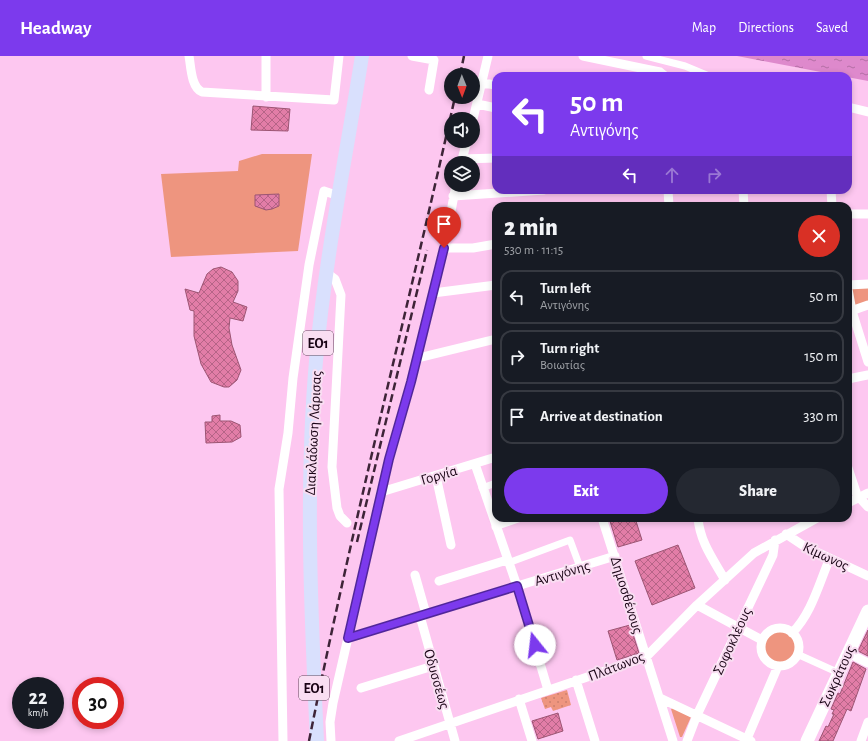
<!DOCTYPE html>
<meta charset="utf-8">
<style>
:root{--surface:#171b24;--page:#242831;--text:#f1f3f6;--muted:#9ea1a6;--line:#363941;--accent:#7c3aed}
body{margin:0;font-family:"Alegreya Sans",sans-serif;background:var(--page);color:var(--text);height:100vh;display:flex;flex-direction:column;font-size:15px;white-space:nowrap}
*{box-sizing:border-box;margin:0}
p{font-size:13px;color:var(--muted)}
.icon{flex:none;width:22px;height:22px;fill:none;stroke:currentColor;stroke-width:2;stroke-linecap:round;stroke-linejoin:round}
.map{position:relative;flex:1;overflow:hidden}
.sheet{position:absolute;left:492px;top:146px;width:360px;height:320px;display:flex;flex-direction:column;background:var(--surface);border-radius:12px;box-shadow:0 2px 6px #0003}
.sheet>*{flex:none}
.top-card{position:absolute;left:492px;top:16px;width:360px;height:122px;border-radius:12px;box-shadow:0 2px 6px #0003;background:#7c3aed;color:#fff;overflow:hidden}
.needle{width:26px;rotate:179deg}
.tools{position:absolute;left:444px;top:12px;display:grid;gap:8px}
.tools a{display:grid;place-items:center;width:36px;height:36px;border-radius:50%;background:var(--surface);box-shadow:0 2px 6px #0003;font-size:20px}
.speed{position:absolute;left:12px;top:621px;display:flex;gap:8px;font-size:20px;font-weight:700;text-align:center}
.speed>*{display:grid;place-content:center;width:52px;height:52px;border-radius:50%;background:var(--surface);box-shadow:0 2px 6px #0003;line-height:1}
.speed small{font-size:10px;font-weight:400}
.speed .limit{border:6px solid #d22;background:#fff;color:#111}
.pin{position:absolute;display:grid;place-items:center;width:34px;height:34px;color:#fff;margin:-41px -17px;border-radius:50% 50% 50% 0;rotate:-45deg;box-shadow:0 0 4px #0007}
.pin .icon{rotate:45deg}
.me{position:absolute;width:44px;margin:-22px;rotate:344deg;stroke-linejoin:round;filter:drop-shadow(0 0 3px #0008)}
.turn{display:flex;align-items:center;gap:14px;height:84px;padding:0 12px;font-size:18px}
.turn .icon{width:52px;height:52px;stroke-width:2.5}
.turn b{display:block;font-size:28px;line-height:34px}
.lanes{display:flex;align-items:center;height:38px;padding:0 12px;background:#0003;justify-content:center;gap:20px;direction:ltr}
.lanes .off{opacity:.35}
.round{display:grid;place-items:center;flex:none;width:42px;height:42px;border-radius:21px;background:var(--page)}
.summary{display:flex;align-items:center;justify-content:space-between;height:68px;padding:0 12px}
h1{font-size:24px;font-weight:800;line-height:30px}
.action{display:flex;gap:8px;margin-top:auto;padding:8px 12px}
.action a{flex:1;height:46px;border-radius:24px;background:var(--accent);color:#fff;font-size:16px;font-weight:800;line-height:46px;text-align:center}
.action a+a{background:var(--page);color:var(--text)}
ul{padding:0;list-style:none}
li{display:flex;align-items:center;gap:12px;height:54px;margin:0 8px 6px;padding:0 4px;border:2px solid var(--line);border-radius:12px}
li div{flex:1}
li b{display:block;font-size:15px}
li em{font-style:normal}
header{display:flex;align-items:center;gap:24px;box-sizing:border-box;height:56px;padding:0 20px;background:var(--accent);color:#fff}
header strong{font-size:19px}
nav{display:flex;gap:22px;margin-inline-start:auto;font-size:14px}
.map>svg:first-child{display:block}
.grass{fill:url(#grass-dots)}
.green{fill:#ee957f}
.water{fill:url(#water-ripples)}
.building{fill:url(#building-cross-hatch);stroke:#9c5573}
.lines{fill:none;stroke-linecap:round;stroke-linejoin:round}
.pedestrian{stroke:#fff;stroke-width:7}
.minor{stroke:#fff;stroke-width:9}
.secondary{stroke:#fff;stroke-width:13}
.primary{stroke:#d9e0fd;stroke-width:14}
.rail{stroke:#3e2438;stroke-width:2.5;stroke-dasharray:8 4;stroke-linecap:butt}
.route-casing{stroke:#51269a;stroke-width:10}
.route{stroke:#7c3aed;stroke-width:7}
.labels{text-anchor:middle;stroke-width:4;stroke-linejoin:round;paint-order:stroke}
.shield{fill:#f9def2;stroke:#5c4557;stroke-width:1}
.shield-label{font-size:14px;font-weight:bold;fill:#190415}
.street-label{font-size:15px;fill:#190415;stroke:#f9def2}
</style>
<header>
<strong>Headway</strong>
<nav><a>Map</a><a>Directions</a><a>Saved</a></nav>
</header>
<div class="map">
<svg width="868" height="685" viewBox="0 0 868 685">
<defs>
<pattern id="grass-dots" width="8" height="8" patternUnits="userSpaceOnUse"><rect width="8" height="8" fill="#ee957f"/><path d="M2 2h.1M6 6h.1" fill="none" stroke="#cc7f6d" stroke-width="1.8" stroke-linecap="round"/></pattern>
<pattern id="water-ripples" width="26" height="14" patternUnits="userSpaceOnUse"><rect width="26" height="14" fill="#de89cc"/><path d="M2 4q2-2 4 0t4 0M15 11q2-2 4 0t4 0" fill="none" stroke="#b36ea4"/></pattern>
<pattern id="building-cross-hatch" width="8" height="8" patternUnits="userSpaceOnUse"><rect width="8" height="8" fill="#e27da7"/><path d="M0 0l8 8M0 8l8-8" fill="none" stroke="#b66487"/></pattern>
</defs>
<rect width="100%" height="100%" fill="#fdc7f0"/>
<path class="grass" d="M567,634L571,649L553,655L551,651L545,653L541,642Z"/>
<path class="green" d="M262,98H312L298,195L171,201L161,118L238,115L239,105Z
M868,231V245L855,250L851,232Z
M764 591a16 16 0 1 1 32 0a16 16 0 1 1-32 0Z
M673,652L691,661L682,681H680L671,653Z"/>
<path class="water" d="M737,0H868V25Z"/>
<path class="building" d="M253,50L290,53L288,75L251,74Z
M279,138V150L272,153L266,154L255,150V139Z
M221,211L232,216L238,225V235L233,246L247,251L243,265L230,262L229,272L232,289L241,314L237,324L229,331H224L211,326L201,308L194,280V255L190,254L185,233L199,237L207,218L213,213Z
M220,359V365H231L240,369L241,381L232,386L206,387L205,366H212V360Z
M609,462H635L642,484L618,491Z
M678,489L695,532L652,549L635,505Z
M630,569L639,597L617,604L608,575Z
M868,574V600L858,595Z
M853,606L866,613L851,655L847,653L833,685H819L826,670L828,671L834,658H832L834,654L831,653L838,637L840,638Z
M558,657L563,675L538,683L532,665Z"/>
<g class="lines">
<path class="pedestrian" d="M646,0L685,10L709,20
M482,432L496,427
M495,471L521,462
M508,507L570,484L580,511
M797,598L839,617"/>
<path class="minor" d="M189,0C191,11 191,31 202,36L334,44L339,0
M412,0L434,4L429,34
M583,0L660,16L665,20
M482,27L496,29
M266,41V0
M477,48L496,52
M848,51L868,56
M473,63L488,0
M462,103L496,102
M461,107L467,85
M668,134L669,150
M743,134L744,150
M831,134L832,150
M453,140L544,134
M848,158H868
M444,192H473L496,188
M327,217L335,223L341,239L332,411L337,452L340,460L347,467
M848,229L868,228
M848,233L852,255L868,306
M433,237L496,229
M848,256L868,249
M418,302L496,283
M848,323L868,319
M475,408L517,530L548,634
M848,412L857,439L868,451
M436,420L451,489
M381,436L496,401
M848,447L868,437
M602,462L673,685
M698,462C700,486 713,503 725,524
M786,478L804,490L868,520
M415,519L426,558
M439,525L507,504
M697,549L762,584
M420,560L455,685
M761 591a19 19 0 1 1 38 0a19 19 0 1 1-38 0Z
M792,577C812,557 819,527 830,502
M348,582L615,500
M848,597L868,607
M576,624L595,685
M361,632L433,610
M660,642L751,685
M519,643L532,685
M283,685L279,433L288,377L293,322L309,209L324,135L339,140
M331,685L330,666L333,647L389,403L411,326L444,192L456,129
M399,685L646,601L697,549L754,497L817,462
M687,685L697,659L773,499L775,484
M746,685L778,610
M861,685L868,666"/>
<path class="secondary" d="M807,685L868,555"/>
<path class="primary" d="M317,685C311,558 305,432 316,305C325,202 346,101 362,0"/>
<path class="rail" d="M460,19L464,0
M357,486L427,194
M309,685C352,469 407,256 455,41"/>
</g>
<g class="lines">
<defs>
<path id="route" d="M444,192L411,326L389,403L348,582L517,530L535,589"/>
</defs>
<use href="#route" class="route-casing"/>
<use href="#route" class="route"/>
</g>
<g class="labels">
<g class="shield">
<rect x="303" y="275" width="30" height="24" rx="3"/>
<rect x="299" y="620" width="30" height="24" rx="3"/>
</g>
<g class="shield-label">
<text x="318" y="292">ΕΟ1</text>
<text x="314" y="637">ΕΟ1</text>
</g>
<g class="street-label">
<text transform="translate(313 377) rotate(-87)" y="5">Διακλάδωση Λάρισας</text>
<text transform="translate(439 419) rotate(-16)" y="5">Γοργία</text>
<text transform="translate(826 500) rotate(25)" y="5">Κίμωνος</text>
<text transform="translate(562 517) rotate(-17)" y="5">Αντιγόνης</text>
<text transform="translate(627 539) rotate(73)" y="5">Δημοσθένους</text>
<text transform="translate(732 585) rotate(-65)" y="5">Σοφοκλέους</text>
<text transform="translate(616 610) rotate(-21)" y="5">Πλάτωνος</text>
<text transform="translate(837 620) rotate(-65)" y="5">Σωκράτους</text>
<text transform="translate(437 623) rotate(74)" y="5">Οδυσσέως</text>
</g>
</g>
</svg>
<div class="tools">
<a><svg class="needle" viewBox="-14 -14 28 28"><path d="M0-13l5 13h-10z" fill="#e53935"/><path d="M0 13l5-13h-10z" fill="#9ea1a6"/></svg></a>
<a><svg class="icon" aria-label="sound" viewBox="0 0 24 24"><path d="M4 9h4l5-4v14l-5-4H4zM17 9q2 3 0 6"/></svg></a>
<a><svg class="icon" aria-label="layers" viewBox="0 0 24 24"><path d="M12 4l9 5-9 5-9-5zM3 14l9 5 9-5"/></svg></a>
</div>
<div class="speed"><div>22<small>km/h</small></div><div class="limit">30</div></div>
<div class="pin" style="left:444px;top:192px;background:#d93025"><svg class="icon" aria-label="arrive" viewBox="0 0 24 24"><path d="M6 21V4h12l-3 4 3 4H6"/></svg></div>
<svg class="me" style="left:535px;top:589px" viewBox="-20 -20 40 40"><circle r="19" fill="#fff"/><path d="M0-13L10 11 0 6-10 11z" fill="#7c3aed"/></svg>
<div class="top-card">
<div class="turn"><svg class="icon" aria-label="left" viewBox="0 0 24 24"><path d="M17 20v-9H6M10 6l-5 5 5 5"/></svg><div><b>50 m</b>Αντιγόνης</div></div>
<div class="lanes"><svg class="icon" aria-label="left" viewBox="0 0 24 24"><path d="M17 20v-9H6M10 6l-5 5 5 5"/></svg><svg class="icon off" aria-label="ahead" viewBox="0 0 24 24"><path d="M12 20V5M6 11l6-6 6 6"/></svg><svg class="icon off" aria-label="right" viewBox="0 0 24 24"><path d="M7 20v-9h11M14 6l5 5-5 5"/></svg></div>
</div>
<section class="sheet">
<div class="summary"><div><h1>2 min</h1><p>530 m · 11:15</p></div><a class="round" style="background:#d93025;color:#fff"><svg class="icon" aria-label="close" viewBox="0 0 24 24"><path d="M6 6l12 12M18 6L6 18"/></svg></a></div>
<ul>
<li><svg class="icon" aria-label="left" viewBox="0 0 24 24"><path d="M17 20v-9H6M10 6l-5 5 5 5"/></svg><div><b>Turn left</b><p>Αντιγόνης</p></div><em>50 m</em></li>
<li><svg class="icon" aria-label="right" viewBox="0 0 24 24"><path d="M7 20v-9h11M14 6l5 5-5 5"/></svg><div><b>Turn right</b><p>Βοιωτίας</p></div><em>150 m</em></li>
<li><svg class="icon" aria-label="arrive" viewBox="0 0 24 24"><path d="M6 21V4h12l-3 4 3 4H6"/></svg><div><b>Arrive at destination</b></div><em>330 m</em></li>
</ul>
<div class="action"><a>Exit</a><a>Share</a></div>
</section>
</div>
